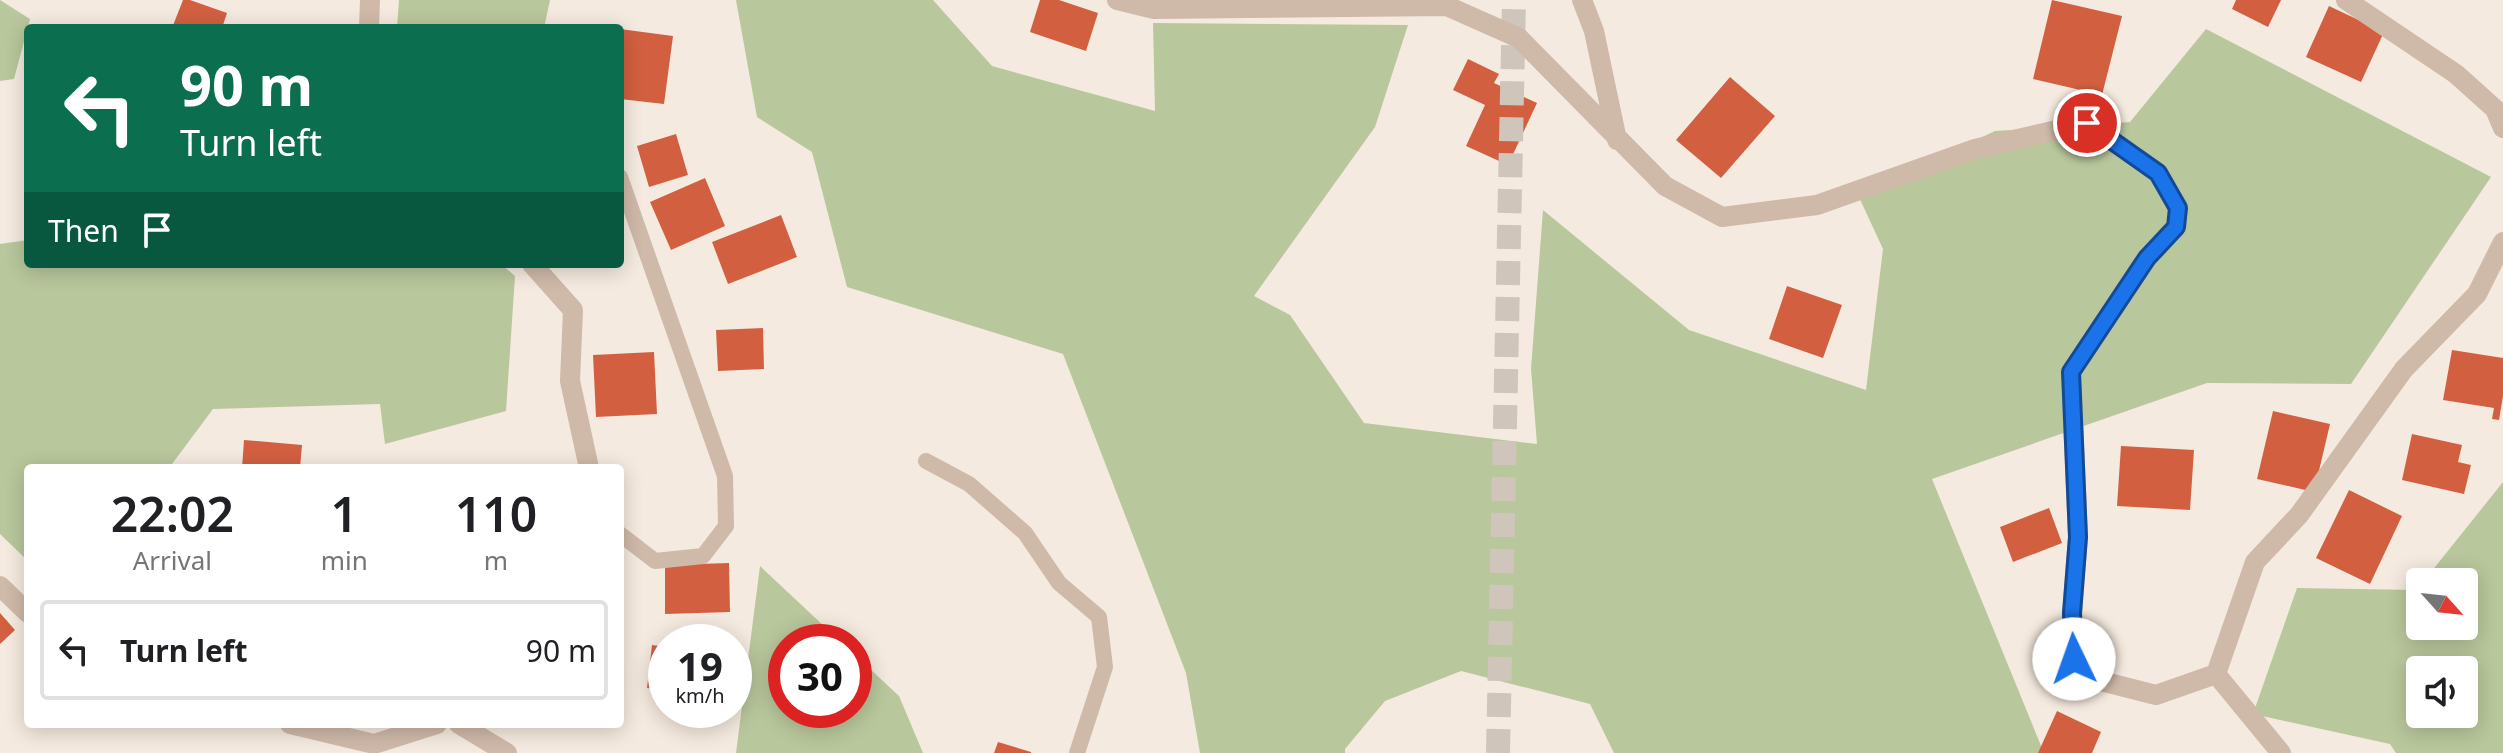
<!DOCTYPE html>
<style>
:root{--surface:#fff;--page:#f6f6f6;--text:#202124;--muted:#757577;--line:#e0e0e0}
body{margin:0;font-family:"Noto Sans",sans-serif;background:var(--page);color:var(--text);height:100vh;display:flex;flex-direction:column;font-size:30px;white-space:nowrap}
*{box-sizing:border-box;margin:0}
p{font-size:26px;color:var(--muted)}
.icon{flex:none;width:44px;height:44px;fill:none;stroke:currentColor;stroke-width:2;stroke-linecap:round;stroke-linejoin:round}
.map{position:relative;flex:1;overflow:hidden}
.panel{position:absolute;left:24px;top:464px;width:600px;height:264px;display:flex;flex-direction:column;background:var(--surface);border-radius:8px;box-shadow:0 4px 20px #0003}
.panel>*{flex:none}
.hud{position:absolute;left:24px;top:24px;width:600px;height:244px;border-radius:8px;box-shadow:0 4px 20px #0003;background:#0b6e4f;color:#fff;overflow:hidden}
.needle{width:52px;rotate:117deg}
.fabs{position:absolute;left:2406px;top:568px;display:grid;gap:16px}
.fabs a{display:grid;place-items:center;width:72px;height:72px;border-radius:8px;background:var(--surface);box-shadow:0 4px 20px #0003;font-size:40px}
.speed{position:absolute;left:648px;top:624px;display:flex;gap:16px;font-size:40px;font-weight:700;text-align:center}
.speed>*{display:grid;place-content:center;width:104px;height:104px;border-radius:50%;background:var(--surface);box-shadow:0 4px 20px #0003;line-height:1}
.speed small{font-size:20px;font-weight:400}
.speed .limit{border:12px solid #d22;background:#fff;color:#111}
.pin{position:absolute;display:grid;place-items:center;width:68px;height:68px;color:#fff;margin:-34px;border:4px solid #fff;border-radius:50%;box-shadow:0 2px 8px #0007}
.me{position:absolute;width:88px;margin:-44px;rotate:357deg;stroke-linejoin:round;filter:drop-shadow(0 0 6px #0008)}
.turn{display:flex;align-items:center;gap:28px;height:168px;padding:0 24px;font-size:36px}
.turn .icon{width:104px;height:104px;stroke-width:2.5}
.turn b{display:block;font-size:56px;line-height:68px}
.then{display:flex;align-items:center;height:76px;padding:0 24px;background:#0003;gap:16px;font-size:30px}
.eta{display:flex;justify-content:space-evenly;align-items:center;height:136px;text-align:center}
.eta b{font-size:48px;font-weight:600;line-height:56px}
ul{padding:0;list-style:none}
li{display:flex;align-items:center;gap:24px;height:100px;margin:0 16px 12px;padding:0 8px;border:4px solid var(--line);border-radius:8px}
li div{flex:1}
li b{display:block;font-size:30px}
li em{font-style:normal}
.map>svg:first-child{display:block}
.green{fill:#b9c79c;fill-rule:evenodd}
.building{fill:#d26040}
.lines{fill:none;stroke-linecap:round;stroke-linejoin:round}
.highway-tunnel{stroke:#d0c5bb;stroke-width:24;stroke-dasharray:24 12;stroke-linecap:butt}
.lane{stroke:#cfb9a9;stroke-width:16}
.street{stroke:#cfb9a9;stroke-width:20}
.route-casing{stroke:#114b97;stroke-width:20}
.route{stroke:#1a73e8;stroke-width:14}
</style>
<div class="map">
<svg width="2503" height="753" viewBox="0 0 2503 753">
<rect width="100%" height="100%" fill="#f5eadf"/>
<path class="green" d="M0,0L30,19L14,79L0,81Z
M399,0H550L544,28H397Z
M736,0H933L992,66L1155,111L1153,23L1408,25L1375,127L1254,296L1290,315L1364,423L1537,444L1531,369L1543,210L1689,330L1866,390L1883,249L1858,195L1995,131L2130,122L2206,29L2491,177L2351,384L2207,383L1932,479L2044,753H1614L1590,704L1461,671L1385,701L1345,749V753H1200L1186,673L1063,354L847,287L812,152L757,117Z
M28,240V264H501L515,276L506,411L385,444L380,404L213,409L169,468H28V561L0,534V244Z
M2503,482V753H2396L2390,744L2253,714L2297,588L2417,590L2420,586V626H2464V582H2423ZM2420,670H2464V714H2420Z
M760,566L841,642H786V710H854V654L899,696L923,753H736Z"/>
<path class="building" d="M183,0H190L227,13L222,28H172Z
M1040,0H1059L1098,13L1086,51L1030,32Z
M2052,0L2122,16L2102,95L2033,79Z
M2236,0H2281L2268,27L2232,9Z
M2329,6L2384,32L2361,82L2306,57Z
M620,29L673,36L664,104L620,99Z
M1468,59L1499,74L1494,83L1537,103L1508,165L1466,146L1485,105L1453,90Z
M1730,77L1775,116L1721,178L1676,140Z
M676,134L688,175L649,187L637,146Z
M705,178L725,226L671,250L650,202Z
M781,215L797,257L728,284L712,242Z
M1787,286L1842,305L1823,358L1769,339Z
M763,328L764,369L718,371L716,330Z
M2452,350L2503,358V396L2499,420L2492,419L2494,408L2443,400Z
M654,352L657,414L596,417L593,355Z
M2273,411L2330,424L2314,492L2257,479Z
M2412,434L2462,445L2458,462L2471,465L2464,494L2402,480Z
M244,440L302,445L300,468H242Z
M2121,446L2194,450L2190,510L2117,506Z
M2349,490L2402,516L2370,584L2316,558Z
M2049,508L2062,543L2013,562L2000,527Z
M729,563L730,612L665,614V565Z
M0,613L15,630L0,644Z
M652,645L666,647V690L647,688Z
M2057,711L2101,732L2092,753H2038Z
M998,742L1031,752V753H994Z"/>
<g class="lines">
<path class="highway-tunnel" d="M1498,753L1514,0"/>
<path class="lane" d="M620,177L725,476L726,526L703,556L655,561L620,534
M926,461L969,484L1025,533L1059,583L1099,617L1105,667L1077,753"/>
<path class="street" d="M1117,0L1154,9L1447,6L1519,38L1665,186L1722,217L1817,205L1975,149L2087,123L2158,173L2178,208L2176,227L2147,258L2071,372L2078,537L2072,613L2074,659L2097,680L2156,695L2216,674L2255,562L2299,515L2404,369L2477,294L2503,242
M1582,0L1594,31L1617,140
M2346,0L2456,74L2495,109L2503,128
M369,28L370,0
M532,264L573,310L570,381L589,468
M0,586L28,613
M2216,674L2281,753
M290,724L374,744L437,724
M459,724L507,753"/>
</g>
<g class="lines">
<defs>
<path id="route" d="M2074,659L2072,613L2078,537L2071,372L2147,258L2176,227L2178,208L2158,173L2087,123"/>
</defs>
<use href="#route" class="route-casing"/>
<use href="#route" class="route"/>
</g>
</svg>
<div class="fabs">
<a><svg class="needle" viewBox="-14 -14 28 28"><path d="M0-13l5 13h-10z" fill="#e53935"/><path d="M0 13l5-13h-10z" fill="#757577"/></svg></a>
<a><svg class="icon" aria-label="sound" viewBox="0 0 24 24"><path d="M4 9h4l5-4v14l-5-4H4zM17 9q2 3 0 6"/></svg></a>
</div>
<div class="speed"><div>19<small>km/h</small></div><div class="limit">30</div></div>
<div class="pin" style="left:2087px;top:123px;background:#d93025"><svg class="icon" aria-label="arrive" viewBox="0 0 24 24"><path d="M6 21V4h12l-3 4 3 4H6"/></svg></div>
<svg class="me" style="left:2074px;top:659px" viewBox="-20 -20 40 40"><circle r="19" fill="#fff"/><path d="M0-13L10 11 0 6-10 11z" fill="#1a73e8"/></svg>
<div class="hud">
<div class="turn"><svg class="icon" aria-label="left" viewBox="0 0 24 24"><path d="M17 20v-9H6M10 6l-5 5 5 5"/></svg><div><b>90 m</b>Turn left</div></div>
<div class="then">Then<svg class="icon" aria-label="arrive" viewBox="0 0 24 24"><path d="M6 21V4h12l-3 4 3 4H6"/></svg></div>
</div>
<section class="panel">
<div class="eta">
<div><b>22:02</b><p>Arrival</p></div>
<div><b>1</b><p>min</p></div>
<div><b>110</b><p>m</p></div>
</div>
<ul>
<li><svg class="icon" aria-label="left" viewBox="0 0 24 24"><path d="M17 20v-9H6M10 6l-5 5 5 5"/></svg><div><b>Turn left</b></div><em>90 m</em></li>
</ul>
</section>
</div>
